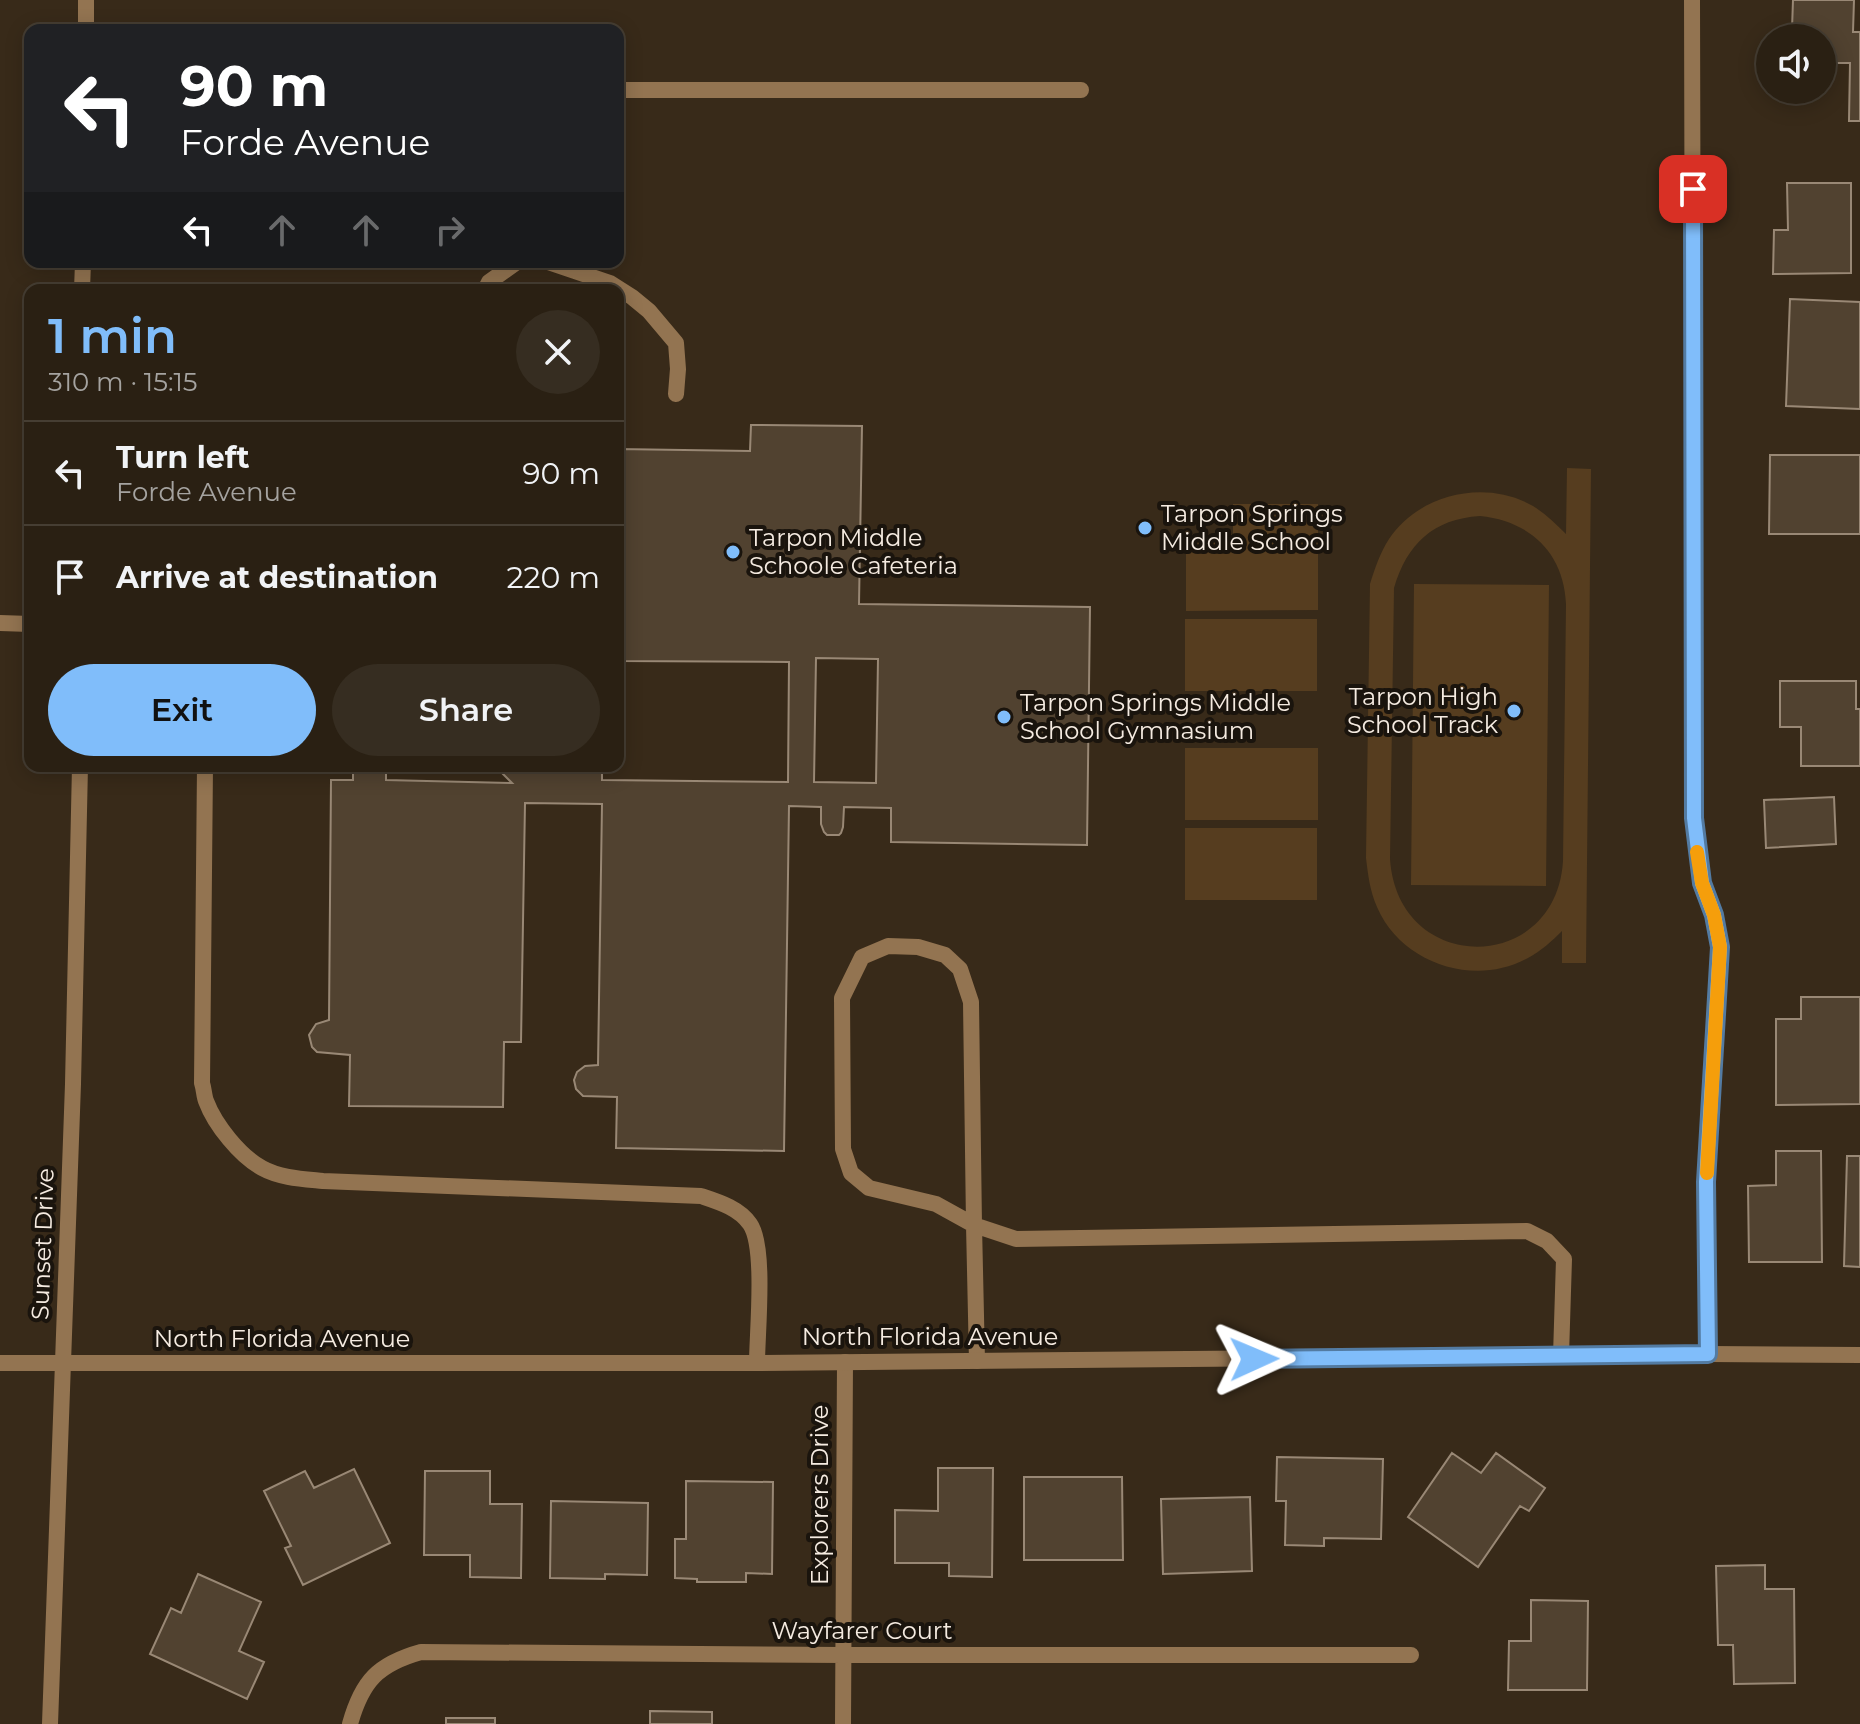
<!DOCTYPE html>
<meta charset="utf-8">
<style>
:root{--surface:#2a2013;--page:#362d21;--text:#f1f3f6;--muted:#a5a3a0;--line:#463e33;--accent:#80bdfa}
body{margin:0;font-family:Montserrat,sans-serif;background:var(--page);color:var(--text);height:100vh;display:flex;flex-direction:column;font-size:30px;white-space:nowrap}
*{box-sizing:border-box;margin:0}
p{font-size:26px;color:var(--muted)}
.icon{flex:none;width:44px;height:44px;fill:none;stroke:currentColor;stroke-width:2;stroke-linecap:round;stroke-linejoin:round}
.map{position:relative;flex:1;overflow:hidden}
.side{position:absolute;left:24px;top:284px;width:600px;height:488px;display:flex;flex-direction:column;background:var(--surface);border-radius:16px;box-shadow:0 4px 20px #0003,0 0 0 2px var(--line)}
.side>*{flex:none}
.top-card{position:absolute;left:24px;top:24px;width:600px;height:244px;border-radius:16px;box-shadow:0 4px 20px #0003,0 0 0 2px var(--line);background:#202124;color:#fff;overflow:hidden}
.fabs{position:absolute;left:1756px;top:24px;display:grid;gap:16px}
.fabs a{display:grid;place-items:center;width:80px;height:80px;border-radius:50%;background:var(--surface);box-shadow:0 4px 20px #0003,0 0 0 2px var(--line);font-size:40px}
.pin{position:absolute;display:grid;place-items:center;width:68px;height:68px;color:#fff;margin:-34px;border-radius:16px;box-shadow:0 4px 12px #0006}
.me{position:absolute;width:88px;margin:-44px;rotate:89deg;stroke-linejoin:round;filter:drop-shadow(0 0 6px #0008)}
.turn{display:flex;align-items:center;gap:28px;height:168px;padding:0 24px;font-size:36px}
.turn .icon{width:104px;height:104px;stroke-width:2.5}
.turn b{display:block;font-size:56px;line-height:68px}
.lanes{display:flex;align-items:center;height:76px;padding:0 24px;background:#0003;justify-content:center;gap:40px;direction:ltr}
.lanes .off{opacity:.35}
.round{display:grid;place-items:center;flex:none;width:84px;height:84px;border-radius:42px;background:var(--page)}
.headline{display:flex;align-items:center;justify-content:space-between;height:136px;padding:0 24px}
h1{font-size:48px;font-weight:600;line-height:60px;color:var(--accent)}
.primary-button{display:flex;gap:16px;margin-top:auto;padding:16px 24px}
.primary-button a{flex:1;height:92px;border-radius:48px;background:var(--accent);color:#111;font-size:32px;font-weight:600;line-height:92px;text-align:center}
.primary-button a+a{background:var(--page);color:var(--text)}
ul{padding:0;list-style:none}
li{display:flex;align-items:center;gap:24px;height:104px;padding:0 24px;border-top:2px solid var(--line)}
li div{flex:1}
li b{display:block;font-size:30px}
li em{font-style:normal}
.map>svg:first-child{display:block}
.green{fill:#563d1f;fill-rule:evenodd}
.building{fill:#514230;stroke:#998875;stroke-width:2;fill-rule:evenodd}
.lines{fill:none;stroke-linecap:round;stroke-linejoin:round}
.service{stroke:#937451;stroke-width:16}
.minor{stroke:#937451;stroke-width:16}
.tertiary{stroke:#937451;stroke-width:16}
.route-casing{stroke:#537ba2;stroke-width:20}
.route{stroke:#80bdfa;stroke-width:14}
.slow{stroke:#f59e0b;stroke-width:14}
.poi-dot{fill:#80bdfa;stroke:#1a140d;stroke-width:3}
.labels{text-anchor:middle;stroke-width:8;stroke-linejoin:round;paint-order:stroke}
.poi-label{font-size:24px;fill:#f5ebe1;stroke:#1a140d;text-anchor:start}
.street-label{font-size:24px;fill:#f5ebe1;stroke:#1a140d}
</style>
<div class="map">
<svg width="1860" height="1724" viewBox="0 0 1860 1724">
<rect width="100%" height="100%" fill="#382a19"/>
<path class="green" d="M1567,468L1591,469L1586,963H1562V931C1552,941 1541,951 1528,958C1474,988 1401,963 1377,907C1370,891 1368,875 1366,858L1370,584C1375,568 1380,553 1389,539C1420,493 1486,479 1533,506C1546,514 1556,524 1566,534ZM1480,516C1530,521 1564,553 1566,604L1563,861C1556,975 1398,976 1390,859L1394,588C1407,544 1433,519 1480,516Z
M1233,504H1318V610L1186,611V534H1233Z
M1414,584L1549,585L1546,886L1411,885Z
M1185,619H1317V691H1185Z
M1185,748H1318V820H1185Z
M1185,828H1317V900H1185Z"/>
<path class="building" d="M1793,0H1854L1853,32H1860V121H1849L1850,63H1822V38H1777V29H1792Z
M1787,183H1851V273L1773,274L1774,230H1788Z
M1790,299L1860,302V409L1786,406Z
M751,425L862,426L859,604L1090,607L1087,845L891,842V808L844,807L843,827L841,833L839,835H827L824,832L821,824V807L789,806L784,1151L616,1148L617,1097L583,1096L576,1089L574,1080L577,1072L585,1066L598,1065L602,804L525,803L521,1042H504L503,1107L349,1106L350,1055L317,1052L312,1047L309,1035L316,1024L329,1020L331,780H353V766H386V780L512,783L495,766H602V780L788,782L789,662L618,661V449L750,451ZM816,658L878,659L876,783L814,782Z
M1770,455H1860V534H1769Z
M1780,681H1856V709H1860V766H1801V727H1780Z
M1834,797L1836,844L1766,848L1764,800Z
M1801,997H1860V1104L1776,1105V1019H1801Z
M1776,1151H1821L1822,1262H1749L1748,1186L1776,1185Z
M1847,1156H1860V1267L1844,1266Z
M1452,1453L1481,1473L1496,1453L1545,1488L1529,1511L1520,1506L1478,1567L1408,1517Z
M1277,1457L1383,1459L1381,1539L1324,1538V1546L1285,1545L1286,1501H1276Z
M938,1468H993L992,1577L949,1576V1563H895V1510L938,1511Z
M354,1469L390,1543L303,1585L285,1548L291,1546L264,1491L305,1471L314,1488Z
M425,1471H490V1504H522L521,1578L470,1577V1555H424Z
M1024,1477H1122L1123,1560H1024Z
M686,1481L773,1482L772,1574L746,1573V1582H697V1579L675,1578V1539H686Z
M1250,1497L1252,1571L1163,1574L1161,1499Z
M551,1501L648,1503L647,1575L605,1574V1579L550,1578Z
M1765,1565V1589H1794L1795,1683L1734,1684L1733,1645H1718L1716,1566Z
M198,1574L261,1602L239,1651L264,1662L247,1699L150,1654L171,1608L181,1613Z
M1531,1600L1588,1601L1587,1690H1508L1509,1641H1531Z
M650,1711L712,1712V1724H650Z
M446,1718H495V1724H446Z"/>
<g class="lines">
<path class="service" d="M618,90H1081
M548,262L610,283L632,297L649,311L676,343L678,369L676,394
M485,290L489,282L517,262
M205,766L202,1083C204,1089 204,1096 206,1101C215,1125 240,1156 262,1168C280,1178 303,1179 323,1181L701,1196C719,1202 739,1208 750,1224C766,1247 757,1333 757,1363
M977,1361L974,1225L936,1204L869,1188L851,1173L843,1149L842,998L862,957L888,946L918,947L945,955L960,969L971,1002L974,1225L1016,1239L1527,1231L1547,1241L1564,1259L1561,1356"/>
<path class="minor" d="M1692,0L1694,818L1702,883L1714,915L1720,947L1706,1182L1708,1354
M0,623L30,624
M350,1724C362,1681 378,1664 421,1652L844,1655H1411
M843,1724L845,1362"/>
<path class="tertiary" d="M86,30V0
M82,290L83,262
M0,1363H757L1708,1354L1860,1355
M50,1724L73,1084L80,766"/>
</g>
<g class="lines">
<defs>
<path id="route" d="M1254,1359L1708,1354L1706,1182L1720,947L1714,915L1702,883L1694,818L1693,189"/>
</defs>
<use href="#route" class="route-casing"/>
<use href="#route" class="route"/>
<path class="slow" d="M1697,852L1702,883L1714,915L1720,947L1707,1173"/>
</g>
<g class="poi-dot">
<circle cx="1145" cy="528" r="8"/>
<circle cx="733" cy="552" r="8"/>
<circle cx="1514" cy="711" r="8"/>
<circle cx="1004" cy="717" r="8"/>
</g>
<g class="labels">
<g class="poi-label">
<text x="1161" y="522">Tarpon Springs<tspan x="1161" dy="28">Middle School</tspan></text>
<text x="749" y="546">Tarpon Middle<tspan x="749" dy="28">Schoole Cafeteria</tspan></text>
<text x="1498" y="705" text-anchor="end">Tarpon High<tspan x="1498" dy="28">School Track</tspan></text>
<text x="1020" y="711">Tarpon Springs Middle<tspan x="1020" dy="28">School Gymnasium</tspan></text>
</g>
<g class="street-label">
<text transform="translate(43 1244) rotate(-88)" y="8">Sunset Drive</text>
<text x="930" y="1345">North Florida Avenue</text>
<text x="282" y="1347">North Florida Avenue</text>
<text transform="translate(820 1495) rotate(-90)" y="8">Explorers Drive</text>
<text x="862" y="1639">Wayfarer Court</text>
</g>
</g>
</svg>
<div class="fabs">
<a><svg class="icon" aria-label="sound" viewBox="0 0 24 24"><path d="M4 9h4l5-4v14l-5-4H4zM17 9q2 3 0 6"/></svg></a>
</div>
<div class="pin" style="left:1693px;top:189px;background:#d93025"><svg class="icon" aria-label="arrive" viewBox="0 0 24 24"><path d="M6 21V4h12l-3 4 3 4H6"/></svg></div>
<svg class="me" style="left:1254px;top:1359px" viewBox="-20 -20 40 40"><path d="M0-17L14 15 0 8-14 15z" fill="#80bdfa" stroke="#fff" stroke-width="4"/></svg>
<div class="top-card">
<div class="turn"><svg class="icon" aria-label="left" viewBox="0 0 24 24"><path d="M17 20v-9H6M10 6l-5 5 5 5"/></svg><div><b>90 m</b>Forde Avenue</div></div>
<div class="lanes"><svg class="icon" aria-label="left" viewBox="0 0 24 24"><path d="M17 20v-9H6M10 6l-5 5 5 5"/></svg><svg class="icon off" aria-label="ahead" viewBox="0 0 24 24"><path d="M12 20V5M6 11l6-6 6 6"/></svg><svg class="icon off" aria-label="ahead" viewBox="0 0 24 24"><path d="M12 20V5M6 11l6-6 6 6"/></svg><svg class="icon off" aria-label="right" viewBox="0 0 24 24"><path d="M7 20v-9h11M14 6l5 5-5 5"/></svg></div>
</div>
<section class="side">
<div class="headline"><div><h1>1 min</h1><p>310 m · 15:15</p></div><a class="round"><svg class="icon" aria-label="close" viewBox="0 0 24 24"><path d="M6 6l12 12M18 6L6 18"/></svg></a></div>
<ul>
<li><svg class="icon" aria-label="left" viewBox="0 0 24 24"><path d="M17 20v-9H6M10 6l-5 5 5 5"/></svg><div><b>Turn left</b><p>Forde Avenue</p></div><em>90 m</em></li>
<li><svg class="icon" aria-label="arrive" viewBox="0 0 24 24"><path d="M6 21V4h12l-3 4 3 4H6"/></svg><div><b>Arrive at destination</b></div><em>220 m</em></li>
</ul>
<div class="primary-button"><a>Exit</a><a>Share</a></div>
</section>
</div>
